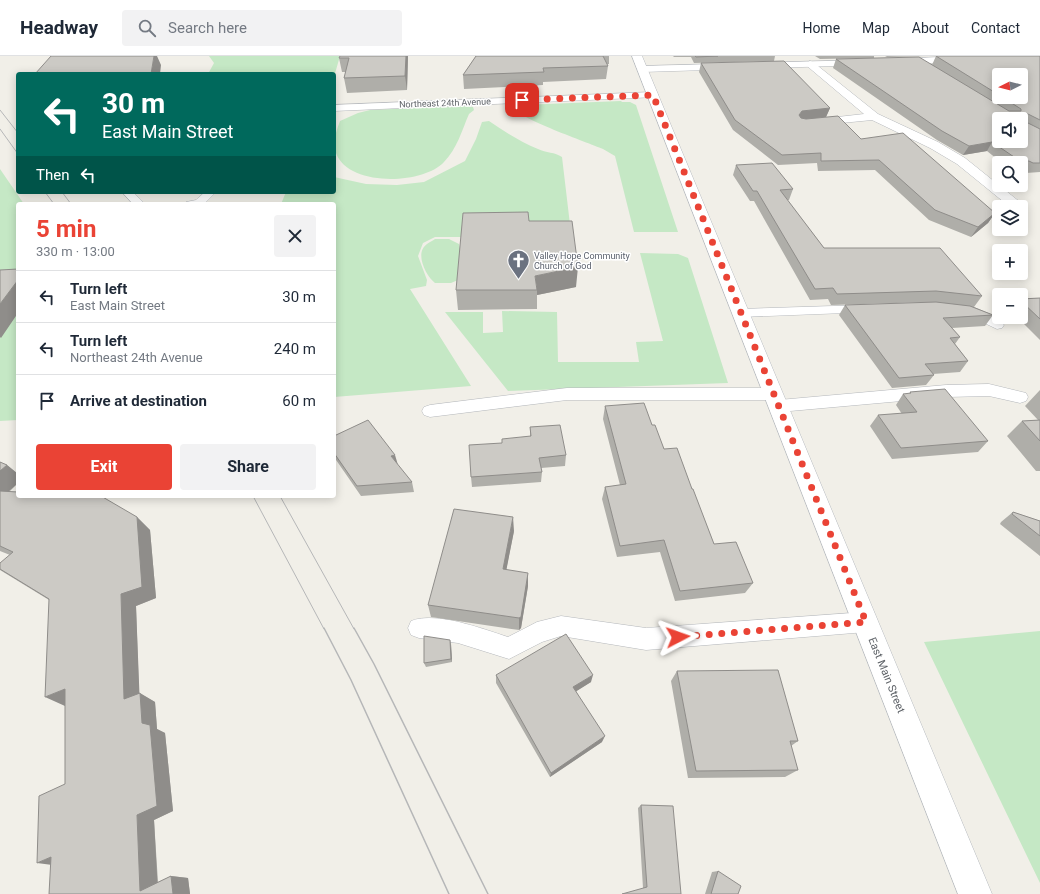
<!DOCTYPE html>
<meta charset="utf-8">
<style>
:root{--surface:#fff;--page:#f2f2f3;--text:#1f2937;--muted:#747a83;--line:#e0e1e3;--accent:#ea4335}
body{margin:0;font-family:Roboto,sans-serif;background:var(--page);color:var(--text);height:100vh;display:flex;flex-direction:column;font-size:15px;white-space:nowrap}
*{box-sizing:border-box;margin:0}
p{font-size:13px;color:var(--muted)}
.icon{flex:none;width:22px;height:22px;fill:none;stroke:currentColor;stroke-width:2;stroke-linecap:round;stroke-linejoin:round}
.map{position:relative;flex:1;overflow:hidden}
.side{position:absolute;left:16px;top:146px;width:320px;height:296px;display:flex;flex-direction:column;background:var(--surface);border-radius:4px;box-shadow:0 2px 10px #0003}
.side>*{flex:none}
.guide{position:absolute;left:16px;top:16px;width:320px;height:122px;border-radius:4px;box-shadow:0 2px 10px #0003;background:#00695c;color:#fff;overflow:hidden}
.needle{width:26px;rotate:264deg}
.fabs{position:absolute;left:992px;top:12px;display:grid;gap:8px}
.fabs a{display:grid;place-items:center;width:36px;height:36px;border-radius:4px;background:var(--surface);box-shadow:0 2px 10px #0003;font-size:20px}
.pin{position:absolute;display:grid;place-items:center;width:34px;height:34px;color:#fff;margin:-17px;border-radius:8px;box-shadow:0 2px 6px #0006}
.me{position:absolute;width:44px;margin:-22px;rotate:86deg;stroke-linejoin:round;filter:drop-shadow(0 0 3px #0008)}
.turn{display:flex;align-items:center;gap:14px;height:84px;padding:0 20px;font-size:18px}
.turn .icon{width:52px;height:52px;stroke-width:2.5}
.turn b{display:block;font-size:28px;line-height:34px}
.then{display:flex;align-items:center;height:38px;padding:0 20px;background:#0003;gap:8px;font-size:15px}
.round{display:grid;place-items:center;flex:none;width:42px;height:42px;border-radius:4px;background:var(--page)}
.summary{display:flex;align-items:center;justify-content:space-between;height:68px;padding:0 20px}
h1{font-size:24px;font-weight:700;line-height:30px;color:var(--accent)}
.cta{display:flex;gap:8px;margin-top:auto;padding:8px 20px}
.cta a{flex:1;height:46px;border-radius:4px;background:var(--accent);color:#fff;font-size:16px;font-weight:700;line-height:46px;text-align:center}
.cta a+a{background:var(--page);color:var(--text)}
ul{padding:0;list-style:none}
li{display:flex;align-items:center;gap:12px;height:52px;padding:0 20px;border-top:1px solid var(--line)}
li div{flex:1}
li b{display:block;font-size:15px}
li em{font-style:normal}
header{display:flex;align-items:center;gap:24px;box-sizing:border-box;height:56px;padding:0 20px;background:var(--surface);border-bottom:1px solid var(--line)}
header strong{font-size:19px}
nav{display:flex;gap:22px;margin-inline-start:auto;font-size:14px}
.search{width:280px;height:36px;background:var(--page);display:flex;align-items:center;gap:10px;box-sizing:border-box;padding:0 14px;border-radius:4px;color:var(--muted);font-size:15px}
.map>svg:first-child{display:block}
.green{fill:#c5e8c5}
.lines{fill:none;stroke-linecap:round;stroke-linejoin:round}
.service-casing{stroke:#b5b8bc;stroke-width:1}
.minor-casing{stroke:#b5b8bc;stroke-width:1}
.tertiary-casing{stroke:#b5b8bc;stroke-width:1}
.secondary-casing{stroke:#b6babf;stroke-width:1}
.service{fill:#fff;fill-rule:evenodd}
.minor{fill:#fff;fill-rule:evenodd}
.tertiary{fill:#fff;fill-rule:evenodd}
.secondary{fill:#fff;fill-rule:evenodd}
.tram-far1{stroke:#b6b7b8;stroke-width:1}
.tram{stroke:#b6b7b8;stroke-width:1.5}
.wall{fill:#afaea9;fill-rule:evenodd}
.shaded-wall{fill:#8f8d8a}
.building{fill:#cccac5;stroke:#8f8d8a;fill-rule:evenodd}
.route{stroke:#ea4335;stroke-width:7;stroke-dasharray:0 12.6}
.labels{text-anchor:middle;stroke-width:3;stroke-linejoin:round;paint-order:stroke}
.far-street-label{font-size:9px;fill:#5f6368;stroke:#fff}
.far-worship-label{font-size:9px;fill:#5b616d;stroke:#fff;text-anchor:start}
.street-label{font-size:11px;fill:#5f6368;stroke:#fff}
</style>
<header>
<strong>Headway</strong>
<div class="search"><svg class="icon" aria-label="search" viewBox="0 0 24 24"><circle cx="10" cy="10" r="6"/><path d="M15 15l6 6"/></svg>Search here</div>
<nav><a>Home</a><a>Map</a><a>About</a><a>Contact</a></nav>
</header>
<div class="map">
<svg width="1040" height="838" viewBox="0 0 1040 838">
<rect width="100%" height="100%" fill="#f1efe8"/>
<path class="green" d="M209,0H340L334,21V18H208L214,7Z
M621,45L622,46H630L636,49L678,176H634L615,100L603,93C587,86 519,63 513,51L522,49Z
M463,50L473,51L474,54L469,58C462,74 457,93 444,106C423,129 348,131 336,97C332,86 336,76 340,65L358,57L370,54Z
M489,65C505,76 521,86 538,93C546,97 555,96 562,101L571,177L464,181H435L423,187L418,200L427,224L426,230L410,233L471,330L334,341V148H281L286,136H334V121L366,128L397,129L424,126L465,105L476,83L482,66Z
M0,113L24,148H18V364L0,365Z
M435,183H449L459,188L461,198L458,224L451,227H435C426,220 414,197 427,188C429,186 433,185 435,183Z
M640,197L678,198L688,202L728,327L508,335L445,256H483V277L503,276L502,255L557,256L558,306H639L636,286L663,285Z
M1040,575V827L924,586Z"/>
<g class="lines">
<defs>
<path id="service" d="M122,136H133L145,148H133Z
M205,136H216L204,148H184L186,146L196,144Z
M866,249L871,250L873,253L871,256L741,261L736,260L734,257L736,254L741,253Z
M967,252C979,255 997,258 1004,269L1002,272L997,273L978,264L962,259L960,256L962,253Z
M989,328L1026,337L1028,341L1026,345L1020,347L989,340L946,341L779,356L773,354L771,350L773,346L779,344L946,329Z
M567,332H773L779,334L781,338L779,342L773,344H567L430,361L424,359L422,355L424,351L430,349Z
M866,556L874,559L877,566L874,573L866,576L646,594L561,580L542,586L509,603L458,587L419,582L411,579L408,572L411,565C436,555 483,573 508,581L537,566L561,560L646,572Z"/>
<path id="minor" d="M810,5L813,6L878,58L938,86L965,102L1026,151L1021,155V151H1010L957,108L930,92L872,64L811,70L807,69L805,67L807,65L811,64L864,58L807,10L805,8Z
M653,36L657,37L658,39L657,41L334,55V49Z"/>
<path id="tertiary" d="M963,0L966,1L968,3L966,5L895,9L890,6L895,3Z
M863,4L868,7L866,9L642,16L637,13L642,10Z"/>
<path id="secondary" d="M632,0H642L992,838H958Z"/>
</defs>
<use href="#service" class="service-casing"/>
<use href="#minor" class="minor-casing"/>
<use href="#tertiary" class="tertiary-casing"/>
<use href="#secondary" class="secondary-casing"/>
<use href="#service" class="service"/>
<use href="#minor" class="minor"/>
<use href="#tertiary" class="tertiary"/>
<use href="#secondary" class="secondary"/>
<path class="tram-far1" d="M0,54L18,77
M0,73L18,98
M45,136L54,148
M62,136L71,148
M253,440L324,573
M280,440L354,573"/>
<path class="tram" d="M324,572L351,624L449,838
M354,572L374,608L488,838"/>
</g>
<path class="wall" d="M408,0L407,34L347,37L344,22L346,16H342L339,2Z
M476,0H609V8H607L608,10L606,23L543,26V29L464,33L463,19Z
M673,0H775L774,5L694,7L691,1H674Z
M815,0H874V2L820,3Z
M885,0H929L887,1Z
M936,0H1040V116L1026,117L1023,114L1021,115V107H1002L987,95L963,99L937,84L833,12L836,3L932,9ZM999,19L1021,41H999Z
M701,7L830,52L826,61L815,62L861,83L995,157L988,167L971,181L929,164L875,114L818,115L817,107L778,109L733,74L699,16Z
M736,109L793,133L789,144H787L824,192L982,240L974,251L993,259L985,270L952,272L960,281L955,288L968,305L960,316L933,318L934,319L926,329L892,332L839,259L845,249L933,246H929L831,249L828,243L810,244L754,145H750L733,119Z
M576,231L537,239V253L458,254L456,234Z
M1040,242V284L1017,261H1021V243Z
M1040,334V415H1036L1007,380L1022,365L1038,364L1025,350Z
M910,336L988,385L978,396L892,403L870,370L878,359L902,358L896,349L903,338H909Z
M605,350L652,369L664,393L692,433L714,488L753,527L745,537L675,545L660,496L617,501L602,443L605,431L620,429L603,363Z
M530,371L566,399L565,410L541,412L542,416L541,426L472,431L471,421L502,387L530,381Z
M334,380L412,426L414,436L361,440L334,401Z
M0,406L7,409L18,418V427L9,436L137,461L150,474L156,542L136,550L139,637L155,646L157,673L165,677L173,755L154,764L158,826L171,820L188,822L190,838H49L65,728V650L49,544L0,514L10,499L0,495Z
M1013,456L1040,465V500L1000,468L1001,466Z
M514,475L506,514L528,530L521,572L519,574L431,561L428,549Z
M451,588L452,606L426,611L424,607Z
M677,615L798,685L791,690L798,714L785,721L688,722L671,625Z
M496,619L591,626L576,635L602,686L550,721L496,627Z
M641,749L681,838L643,832L638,752Z
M718,815L738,838H705L712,816Z"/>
<path class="shaded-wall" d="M154,0H157L161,9L160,18H151Z
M406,0H408L407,34L405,20Z
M830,52L826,61L799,65V59L802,55Z
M992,86L987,95L963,99L969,90Z
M995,157L988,167L971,181L978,171Z
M578,211L576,231L537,239V234L535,220Z
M18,224V257L1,282L0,281V248Z
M395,399L398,409L391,400Z
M7,409L18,418V427L0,443V415Z
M137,461L150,474L156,542L136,550L140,652L124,643L121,538Z
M513,461L514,475L504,526L503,513Z
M528,517V530L521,572L519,574V562Z
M450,584L451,588L452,606L451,603Z
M593,619L591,626L572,638L573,631Z
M65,633L84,643L65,650L45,641Z
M140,637L155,646L157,673L165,677L173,755L154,764L158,837L140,835L137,759L142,667Z
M605,680L602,686L550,721L551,717Z
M51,801L60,810L37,807Z
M171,820L188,822L190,838H173Z"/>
<path class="building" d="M51,0H154L151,18H35Z
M340,0H406L405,20L344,22L349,2H339Z
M476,0H603L608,10L543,12L544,16L463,19Z
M695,0H718L696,1Z
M936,0H1040V64L1026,57V66L1040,73V107H1033L1029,105H1020L992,86L969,90L942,75L836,3L919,1L1009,55H1021V53L1002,41H1021V19H999V39ZM999,63H1021V85H999Z
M784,5L830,52L802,55L799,59L801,62L806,63L838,60L861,83L903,77L995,157L978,171L935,154L879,104L821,105V97L782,99L735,64L701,7Z
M772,107L793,133L780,134L824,192H940L982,240L936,235L837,238L833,232L815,233L757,135H753L736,109Z
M528,156L529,165H572L578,211L535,220L537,234H456L463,157Z
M18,213V224L0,248V214Z
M1040,242V263L1021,245V243Z
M936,246L970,250L993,259L943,262L960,281L950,282L968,305L925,308L934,319L899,322L845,249Z
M945,333L988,385L901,392L878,359L917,356L903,338L911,337L910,336Z
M644,347L652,369H655L664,393L677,392L692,433H693L714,488L736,486L753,527L680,535L664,484L620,490L605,431L626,428L605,350Z
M368,364L395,399L391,400L412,426L357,430L334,397V380Z
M1040,364V385L1022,365Z
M560,369L566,399L539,402L542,416L471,421L469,389L502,387V383L531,380L530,371Z
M0,406L7,409L0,415Z
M0,435L18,436V440H101L137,461L142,531L121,538L124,643L140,637L142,667L150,669L157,750L137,759L140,835L171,820L173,838H49L51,801L37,807L39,740L65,728V633L45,641L49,543L0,513V507L13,496L0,490Z
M454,453L513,461L503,513L528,517L521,561L519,562L428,549Z
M1013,456L1040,465V480L1012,458Z
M566,578L593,619L573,631L605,680L551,717L496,619Z
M424,580L450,584L451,603L424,607Z
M778,614L798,685H790L798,714L696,715L677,615Z
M641,749L673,750L681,838H622L647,831Z
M718,815L741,830L738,838H711Z"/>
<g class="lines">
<path class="route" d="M522,44L653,39L866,566L678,581"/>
</g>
<defs>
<symbol id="church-pin" viewBox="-11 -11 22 30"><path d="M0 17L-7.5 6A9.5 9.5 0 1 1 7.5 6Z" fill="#6b7280" stroke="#fff"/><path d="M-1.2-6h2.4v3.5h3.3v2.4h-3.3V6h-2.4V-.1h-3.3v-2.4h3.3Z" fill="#fff"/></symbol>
</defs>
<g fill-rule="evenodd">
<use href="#church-pin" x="506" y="192" width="25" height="34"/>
</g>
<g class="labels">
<g class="far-street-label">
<text transform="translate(445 47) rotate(-2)" y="3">Northeast 24th Avenue</text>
</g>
<g class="far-worship-label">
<text x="534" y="203">Valley Hope Community<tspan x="534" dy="10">Church of God</tspan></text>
</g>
<g class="street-label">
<text transform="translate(887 619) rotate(68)" y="4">East Main Street</text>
</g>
</g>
</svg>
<div class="fabs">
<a><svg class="needle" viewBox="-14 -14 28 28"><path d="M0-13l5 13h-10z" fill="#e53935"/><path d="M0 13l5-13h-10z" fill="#747a83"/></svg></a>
<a><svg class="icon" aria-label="sound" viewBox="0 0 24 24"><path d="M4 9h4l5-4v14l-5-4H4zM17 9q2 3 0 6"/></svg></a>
<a><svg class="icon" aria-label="search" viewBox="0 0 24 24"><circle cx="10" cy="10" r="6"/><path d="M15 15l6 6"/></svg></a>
<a><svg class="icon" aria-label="layers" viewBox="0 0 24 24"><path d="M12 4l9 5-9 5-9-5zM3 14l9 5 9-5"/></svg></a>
<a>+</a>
<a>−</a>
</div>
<div class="pin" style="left:522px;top:44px;background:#d93025"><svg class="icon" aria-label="arrive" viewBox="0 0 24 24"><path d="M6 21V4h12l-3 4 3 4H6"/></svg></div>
<svg class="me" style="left:678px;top:581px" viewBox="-20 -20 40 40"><path d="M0-17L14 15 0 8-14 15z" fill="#ea4335" stroke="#fff" stroke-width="4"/></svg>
<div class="guide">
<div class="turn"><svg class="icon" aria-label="left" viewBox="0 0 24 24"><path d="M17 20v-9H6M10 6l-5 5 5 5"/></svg><div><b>30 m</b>East Main Street</div></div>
<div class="then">Then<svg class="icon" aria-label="left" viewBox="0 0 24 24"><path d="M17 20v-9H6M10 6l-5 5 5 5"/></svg></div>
</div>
<section class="side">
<div class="summary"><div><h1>5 min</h1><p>330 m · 13:00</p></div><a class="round"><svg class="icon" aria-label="close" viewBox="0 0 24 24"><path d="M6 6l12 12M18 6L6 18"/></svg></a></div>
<ul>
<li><svg class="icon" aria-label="left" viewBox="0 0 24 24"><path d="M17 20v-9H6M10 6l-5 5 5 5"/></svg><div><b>Turn left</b><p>East Main Street</p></div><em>30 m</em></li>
<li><svg class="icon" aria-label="left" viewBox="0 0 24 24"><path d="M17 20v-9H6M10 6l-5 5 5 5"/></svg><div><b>Turn left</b><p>Northeast 24th Avenue</p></div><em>240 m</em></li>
<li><svg class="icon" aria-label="arrive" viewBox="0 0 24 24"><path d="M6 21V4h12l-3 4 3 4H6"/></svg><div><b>Arrive at destination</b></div><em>60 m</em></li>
</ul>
<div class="cta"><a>Exit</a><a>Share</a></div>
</section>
</div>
